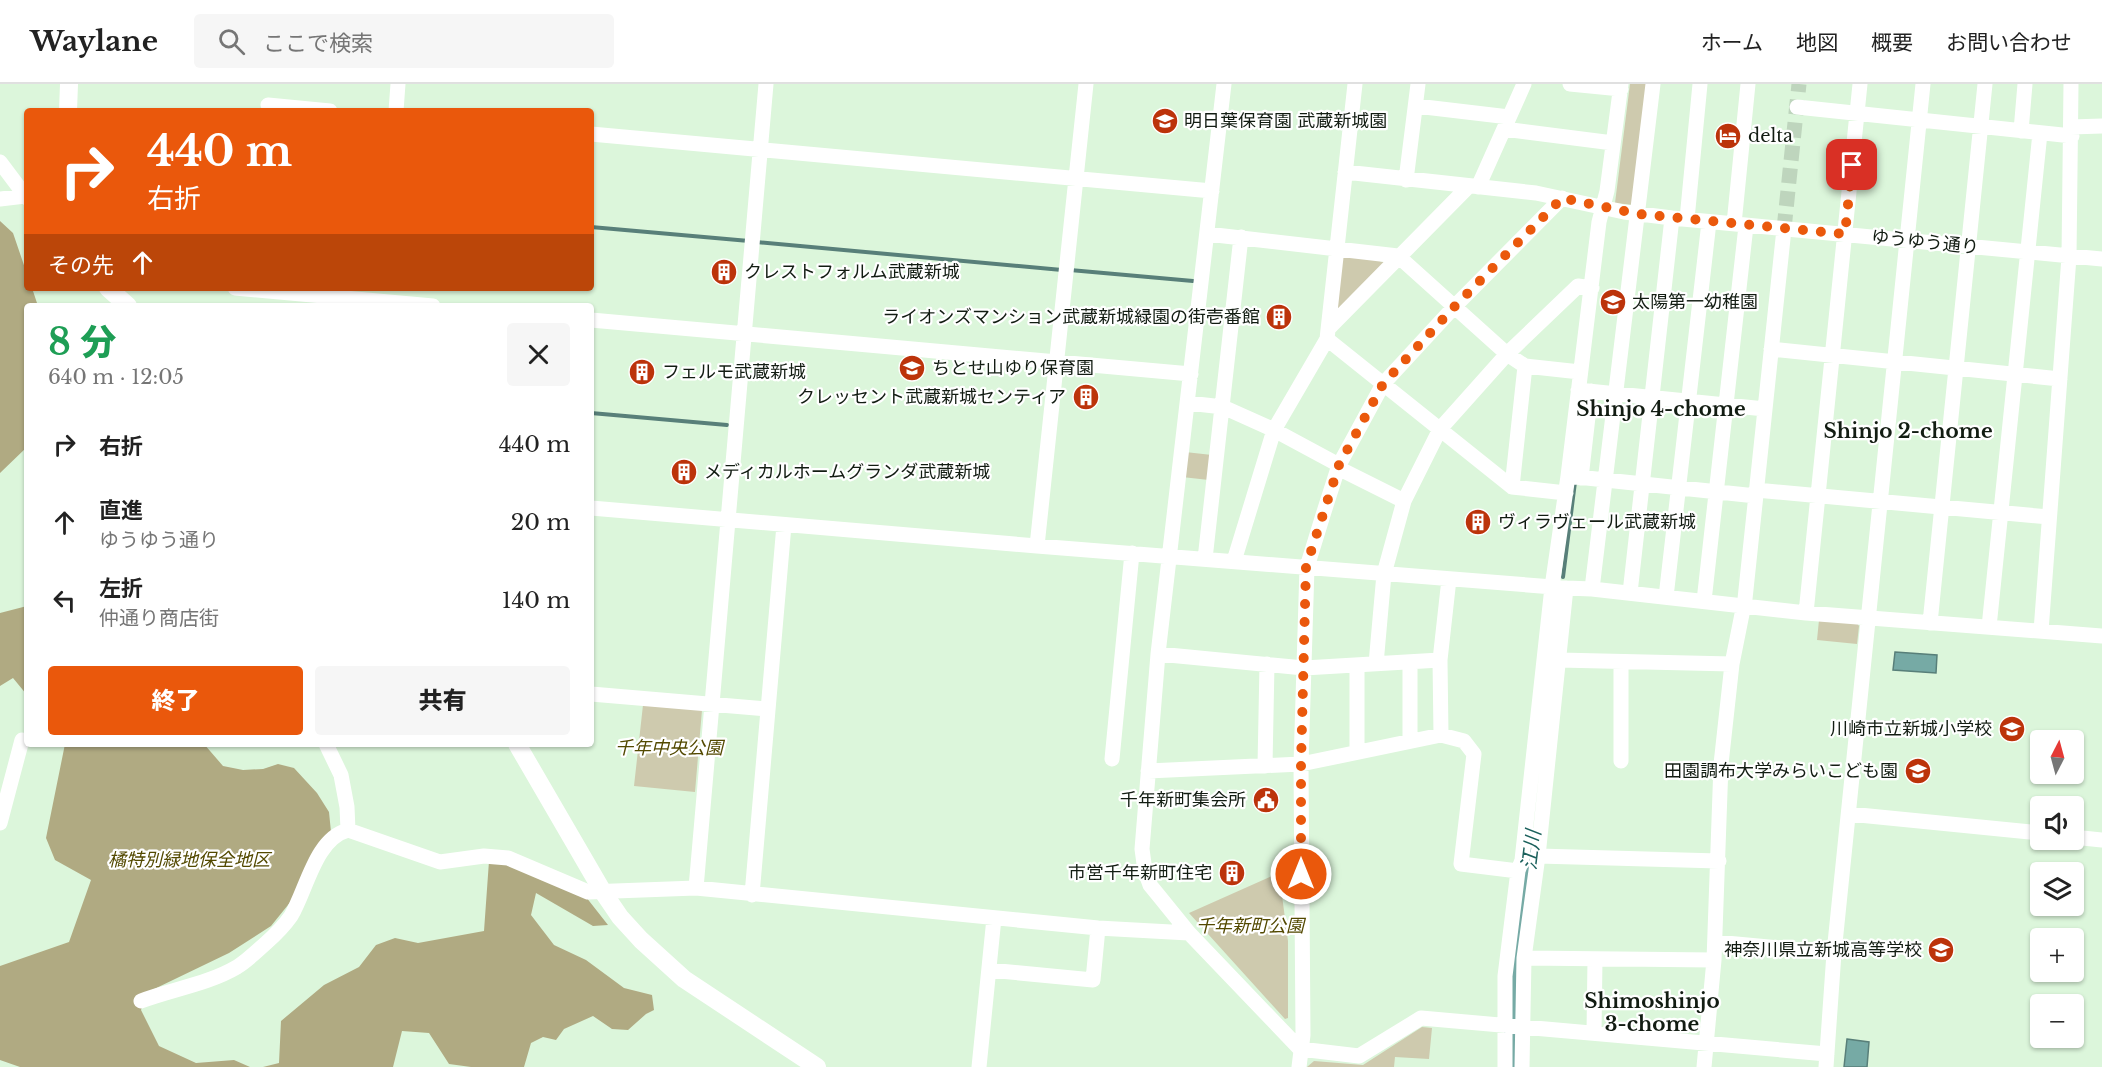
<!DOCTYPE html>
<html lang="ja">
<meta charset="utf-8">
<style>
:root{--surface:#fff;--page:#f6f6f6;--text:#222;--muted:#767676;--line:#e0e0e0;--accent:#ea580c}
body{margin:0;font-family:"Libre Baskerville","Noto Sans JP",serif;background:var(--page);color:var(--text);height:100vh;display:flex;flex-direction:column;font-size:22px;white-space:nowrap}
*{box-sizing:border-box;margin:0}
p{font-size:20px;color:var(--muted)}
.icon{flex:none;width:33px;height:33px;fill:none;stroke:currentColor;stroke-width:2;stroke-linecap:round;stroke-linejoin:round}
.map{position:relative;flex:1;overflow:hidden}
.drawer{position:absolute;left:24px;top:219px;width:570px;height:444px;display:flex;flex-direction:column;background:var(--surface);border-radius:6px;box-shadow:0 2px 4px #0004}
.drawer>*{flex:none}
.banner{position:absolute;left:24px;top:24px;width:570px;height:183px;border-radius:6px;box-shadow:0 2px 4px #0004;background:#ea580c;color:#fff;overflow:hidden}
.needle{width:39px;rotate:6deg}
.fabs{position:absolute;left:2030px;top:646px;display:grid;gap:12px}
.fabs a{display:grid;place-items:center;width:54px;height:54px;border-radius:6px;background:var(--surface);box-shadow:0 2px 4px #0004;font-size:30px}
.pin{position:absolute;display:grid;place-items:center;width:51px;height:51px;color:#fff;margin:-26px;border-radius:12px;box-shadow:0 3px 9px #0006}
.me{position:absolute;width:66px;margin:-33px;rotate:0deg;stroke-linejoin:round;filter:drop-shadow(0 0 4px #0008)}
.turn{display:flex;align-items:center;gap:21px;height:126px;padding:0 24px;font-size:27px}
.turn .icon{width:78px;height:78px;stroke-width:2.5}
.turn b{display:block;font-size:42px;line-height:51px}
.then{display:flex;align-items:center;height:57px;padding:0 24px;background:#0003;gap:12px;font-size:22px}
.round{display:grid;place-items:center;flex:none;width:63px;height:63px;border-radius:6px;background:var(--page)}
.head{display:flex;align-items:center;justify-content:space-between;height:102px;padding:0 24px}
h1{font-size:36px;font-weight:800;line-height:45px;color:#1e9e55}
.primary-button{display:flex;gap:12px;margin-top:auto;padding:12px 24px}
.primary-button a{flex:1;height:69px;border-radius:6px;background:var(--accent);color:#fff;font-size:24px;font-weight:800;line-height:69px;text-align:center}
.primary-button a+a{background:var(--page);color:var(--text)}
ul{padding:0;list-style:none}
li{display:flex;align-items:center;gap:18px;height:78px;padding:0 24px}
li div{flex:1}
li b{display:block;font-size:22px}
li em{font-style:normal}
header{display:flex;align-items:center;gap:36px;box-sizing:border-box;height:84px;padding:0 30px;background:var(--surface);border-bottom:2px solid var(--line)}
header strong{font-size:28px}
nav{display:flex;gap:33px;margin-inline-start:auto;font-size:21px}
.search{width:420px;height:54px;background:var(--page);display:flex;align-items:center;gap:15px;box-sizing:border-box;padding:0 21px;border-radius:6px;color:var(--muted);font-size:22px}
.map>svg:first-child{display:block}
.green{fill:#cecaae}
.forest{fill:#b0aa82}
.water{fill:#76aaa5;stroke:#587f79;stroke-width:1.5}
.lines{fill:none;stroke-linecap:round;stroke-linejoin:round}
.stream{stroke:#587f79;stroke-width:4}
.river{stroke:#76aaa5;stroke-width:21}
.minor-tunnel{stroke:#bed5bd;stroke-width:15;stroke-dasharray:15 8;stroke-linecap:butt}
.minor{stroke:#fff;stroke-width:15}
.major{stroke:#fff;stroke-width:18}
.route{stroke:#ea580c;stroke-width:10;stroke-dasharray:0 18}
.labels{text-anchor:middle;stroke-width:4.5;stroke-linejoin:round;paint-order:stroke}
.poi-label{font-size:18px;fill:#121c12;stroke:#fff;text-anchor:start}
.street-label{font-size:18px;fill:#121c12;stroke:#fff}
.park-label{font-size:18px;font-style:italic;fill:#534900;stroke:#fff}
.neighbourhood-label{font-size:20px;font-weight:bold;fill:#121c12;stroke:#fff}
.water-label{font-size:20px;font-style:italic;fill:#1b615c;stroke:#fff}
</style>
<header>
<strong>Waylane</strong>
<div class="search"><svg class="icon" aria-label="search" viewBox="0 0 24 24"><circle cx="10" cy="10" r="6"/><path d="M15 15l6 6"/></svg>ここで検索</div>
<nav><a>ホーム</a><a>地図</a><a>概要</a><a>お問い合わせ</a></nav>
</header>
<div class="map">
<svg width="2102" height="983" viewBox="0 0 2102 983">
<rect width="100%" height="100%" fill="#dcf6db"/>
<path class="green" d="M1630,0H1648L1634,121L1615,119Z
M1345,168L1387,179L1335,228L1341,171Z
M1185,368L1212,371L1209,396L1182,393Z
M1819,536L1857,539L1859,542L1857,560L1817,556Z
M643,621L702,626L695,708L634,702Z
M1279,789L1288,857V934L1285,935L1189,829Z
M1422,943L1432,944L1429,975L1395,973L1394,983H1307L1314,977L1363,981Z"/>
<path class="forest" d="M0,137L13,149L27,190V204H32L38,222H27V363L0,389Z
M27,522V611L13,594L0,602V529Z
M65,660H204L223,682L243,686L263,685L278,680L294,684L317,709L329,728L331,748L292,816L271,842L229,869L148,908L141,926L159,962L196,979L234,976L250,983H20L0,976V882L69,858L91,796L55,776L46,754Z
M489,777L512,781L586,813L608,841L593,842L536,809L531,831L554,861L586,876L624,904L652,911L654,926L646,930L628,946L612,945L593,932L564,945L556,956L543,953L531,959L524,983H471L449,980L429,949L402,947L393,983H263L279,979L281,937L324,901L359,883L376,861L395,854L418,859L484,847Z"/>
<path class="water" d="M1895,568L1937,571L1936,589L1893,586Z
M1847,955L1869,958L1867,983H1844Z"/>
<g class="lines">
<path class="stream" d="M591,143L749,157
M756,158L1062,186
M1070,186L1193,197
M591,329L727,341
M1563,493L1575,398"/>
<path class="river" d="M1515,983C1512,907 1522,831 1531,756"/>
<path class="minor-tunnel" d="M1784,145L1799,0"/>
<path class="minor" d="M1224,0L1158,570L1142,765L1145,787L1150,801L1159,812L1189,849L1300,965L1359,972L1421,934L1827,970
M1570,0L1621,5
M268,21L330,27
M1416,22L1509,33
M1797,23L2072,52
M396,27L398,0
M2071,43L2102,42
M1504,45L1613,59
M2021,47L2025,0
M591,50L1212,107
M0,78L27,114
M1345,88L1536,109L1624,128L1672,134L2102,175
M1406,96L1418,0
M1478,103L1524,0
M0,115L25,112
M1687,135L1700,0
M1734,140L1748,0
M1207,150L1398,172L1507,270L1525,282L1580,288
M235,204L433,222
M591,236L1191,290
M1328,245L1469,102
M1327,255L1512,403L1566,409
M1771,265L2060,295
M1578,306L1765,325
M1188,319L1223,323L1274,346L1339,381
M1338,384L1404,417
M1568,392L1756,412
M1581,394L1591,307
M1512,403L1525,282
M1756,406L2049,433
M591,424L1037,462L1566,504L1592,505L1806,529L2102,552
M1037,462L1086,0
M1205,475L1241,153
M1234,477L1274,346L1327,255L1355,0
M1592,505L1653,0
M1630,509L1672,134
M1666,513L1709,138
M1704,517L1746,142
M1806,529L1860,0
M1930,539L1985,0
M1989,543L2040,49
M2041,547L2069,173L2071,0
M1158,570L1304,584L1440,576
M1559,576L1732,580
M1621,579V677
M1376,580L1384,490L1404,417L1440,345L1507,270L1578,202L1592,204
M1357,581V667
M591,610L768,625
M1441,651L1440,576L1449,495
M1410,657V578
M326,660L341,691L347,723L348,746
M1112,675L1132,469
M1265,682L1267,580
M1148,687L1301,680L1441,651L1464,657L1474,670L1461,780L1518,787
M1849,730L2040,749
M0,739L22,656
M2073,753L2102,756
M1538,772L1719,777
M696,804L766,0
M752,811L784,441
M1715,858L1834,869
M1524,874L1714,876
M989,886L1093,896L1098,844
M141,917C173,905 208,900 237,883C248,876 257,867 266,859C275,851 284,842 291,832C307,805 315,755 348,746L440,778L484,772L508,774L588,808L696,804L1098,844L1189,849
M1594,949L1595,875
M979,983L994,834
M1299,983L1303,951L1301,680L1307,483L1323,431L1339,381L1383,300L1455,222L1562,114
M1505,983V892L1518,787L1522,776L1552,503L1568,392L1599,138L1607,107L1621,0
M1522,983L1524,874L1538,772L1566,504
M1704,983L1714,876L1721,680L1732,580L1745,515L1784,145
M1826,983L1834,869L1923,0"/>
<path class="major" d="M68,27L69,0
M108,204L128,222
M517,660L603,808L620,833L641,856L684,895L817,983"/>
</g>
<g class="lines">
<path class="route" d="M1301,790V680L1306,483L1339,381L1383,300L1455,222L1562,114L1638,130L1845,150L1852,81"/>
</g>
<defs>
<symbol id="school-disc" viewBox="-11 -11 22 22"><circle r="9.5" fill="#bc330a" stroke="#fff"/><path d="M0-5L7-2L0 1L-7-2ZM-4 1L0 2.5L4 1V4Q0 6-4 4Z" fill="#fff"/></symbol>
<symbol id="hotel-disc" viewBox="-11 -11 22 22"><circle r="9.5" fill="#bc330a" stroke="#fff"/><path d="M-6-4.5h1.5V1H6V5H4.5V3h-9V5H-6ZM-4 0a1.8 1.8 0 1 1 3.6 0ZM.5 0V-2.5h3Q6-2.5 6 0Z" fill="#fff"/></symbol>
<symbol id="building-disc" viewBox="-11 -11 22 22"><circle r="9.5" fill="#bc330a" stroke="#fff"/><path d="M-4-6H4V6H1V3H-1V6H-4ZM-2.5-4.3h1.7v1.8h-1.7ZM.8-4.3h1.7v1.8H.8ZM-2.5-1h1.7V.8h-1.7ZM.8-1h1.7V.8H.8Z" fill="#fff"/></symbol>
<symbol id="civic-disc" viewBox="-11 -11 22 22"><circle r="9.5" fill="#bc330a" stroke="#fff"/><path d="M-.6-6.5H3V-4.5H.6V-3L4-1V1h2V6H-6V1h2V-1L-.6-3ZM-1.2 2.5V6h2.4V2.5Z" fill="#fff"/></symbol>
</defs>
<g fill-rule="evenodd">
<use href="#school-disc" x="1150" y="22" width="30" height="30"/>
<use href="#hotel-disc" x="1713" y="37" width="30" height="30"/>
<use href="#building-disc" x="709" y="173" width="30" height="30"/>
<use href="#school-disc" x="1598" y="203" width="30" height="30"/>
<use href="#building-disc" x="1264" y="218" width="30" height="30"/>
<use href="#school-disc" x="897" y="269" width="30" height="30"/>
<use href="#building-disc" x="627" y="273" width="30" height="30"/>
<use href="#building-disc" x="1071" y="298" width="30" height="30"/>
<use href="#building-disc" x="669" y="373" width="30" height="30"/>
<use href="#building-disc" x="1463" y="423" width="30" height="30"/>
<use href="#school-disc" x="1997" y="630" width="30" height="30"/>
<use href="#school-disc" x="1903" y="672" width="30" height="30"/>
<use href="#civic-disc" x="1251" y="701" width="30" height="30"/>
<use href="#building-disc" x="1217" y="774" width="30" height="30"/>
<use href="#school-disc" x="1926" y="851" width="30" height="30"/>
</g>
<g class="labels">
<g class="poi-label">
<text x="1184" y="43">明日葉保育園 武蔵新城園</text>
<text x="1748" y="58">delta</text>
<text x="744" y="194">クレストフォルム武蔵新城</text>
<text x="1632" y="224">太陽第一幼稚園</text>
<text x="1260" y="239" text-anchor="end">ライオンズマンション武蔵新城緑園の街壱番館</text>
<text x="932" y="290">ちとせ山ゆり保育園</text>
<text x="662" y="294">フェルモ武蔵新城</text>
<text x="1066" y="319" text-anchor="end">クレッセント武蔵新城センティア</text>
<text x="704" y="394">メディカルホームグランダ武蔵新城</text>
<text x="1498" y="444">ヴィラヴェール武蔵新城</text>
<text x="1992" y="651" text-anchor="end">川崎市立新城小学校</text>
<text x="1898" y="693" text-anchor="end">田園調布大学みらいこども園</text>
<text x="1246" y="722" text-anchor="end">千年新町集会所</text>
<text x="1212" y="795" text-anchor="end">市営千年新町住宅</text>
<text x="1922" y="872" text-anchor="end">神奈川県立新城高等学校</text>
</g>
<g class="street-label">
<text transform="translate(1925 158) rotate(6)" y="6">ゆうゆう通り</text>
</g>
<g class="park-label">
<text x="669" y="670">千年中央公園</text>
<text x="189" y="782">橘特別緑地保全地区</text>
<text x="1250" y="848">千年新町公園</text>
</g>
<g class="neighbourhood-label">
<text x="1661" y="332">Shinjo 4-chome</text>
<text x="1908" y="354">Shinjo 2-chome</text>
<text x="1652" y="924">Shimoshinjo<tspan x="1652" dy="23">3-chome</tspan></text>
</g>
<g class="water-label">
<text transform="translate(1531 766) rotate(-83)" y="7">江川</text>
</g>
</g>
</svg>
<div class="fabs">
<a><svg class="needle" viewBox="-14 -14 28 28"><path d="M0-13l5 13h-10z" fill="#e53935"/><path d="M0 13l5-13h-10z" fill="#767676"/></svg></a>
<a><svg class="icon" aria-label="sound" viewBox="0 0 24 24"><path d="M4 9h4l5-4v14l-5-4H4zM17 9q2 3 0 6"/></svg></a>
<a><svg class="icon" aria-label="layers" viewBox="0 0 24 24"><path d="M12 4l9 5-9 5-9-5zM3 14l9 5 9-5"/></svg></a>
<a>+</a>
<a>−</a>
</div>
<div class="pin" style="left:1852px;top:81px;background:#d93025"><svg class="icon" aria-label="arrive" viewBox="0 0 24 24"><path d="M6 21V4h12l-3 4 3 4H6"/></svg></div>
<svg class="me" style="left:1301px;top:790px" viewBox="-20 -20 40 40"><circle r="17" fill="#ea580c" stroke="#fff" stroke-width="3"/><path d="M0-11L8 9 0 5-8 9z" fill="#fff"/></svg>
<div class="banner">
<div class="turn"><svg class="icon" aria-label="right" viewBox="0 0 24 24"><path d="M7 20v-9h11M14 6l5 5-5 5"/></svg><div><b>440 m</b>右折</div></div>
<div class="then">その先<svg class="icon" aria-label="ahead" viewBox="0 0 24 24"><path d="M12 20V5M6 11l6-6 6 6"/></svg></div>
</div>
<section class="drawer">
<div class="head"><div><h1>8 分</h1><p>640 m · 12:05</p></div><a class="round"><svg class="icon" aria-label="close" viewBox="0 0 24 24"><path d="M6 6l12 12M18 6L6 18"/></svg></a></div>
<ul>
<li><svg class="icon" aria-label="right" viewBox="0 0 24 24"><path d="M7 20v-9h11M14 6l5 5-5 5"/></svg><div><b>右折</b></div><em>440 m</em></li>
<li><svg class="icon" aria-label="ahead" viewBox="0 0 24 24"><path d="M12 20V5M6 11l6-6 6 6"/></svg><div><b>直進</b><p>ゆうゆう通り</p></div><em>20 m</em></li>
<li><svg class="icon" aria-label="left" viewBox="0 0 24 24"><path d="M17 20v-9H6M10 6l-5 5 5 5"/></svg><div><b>左折</b><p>仲通り商店街</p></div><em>140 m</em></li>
</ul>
<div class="primary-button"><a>終了</a><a>共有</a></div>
</section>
</div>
